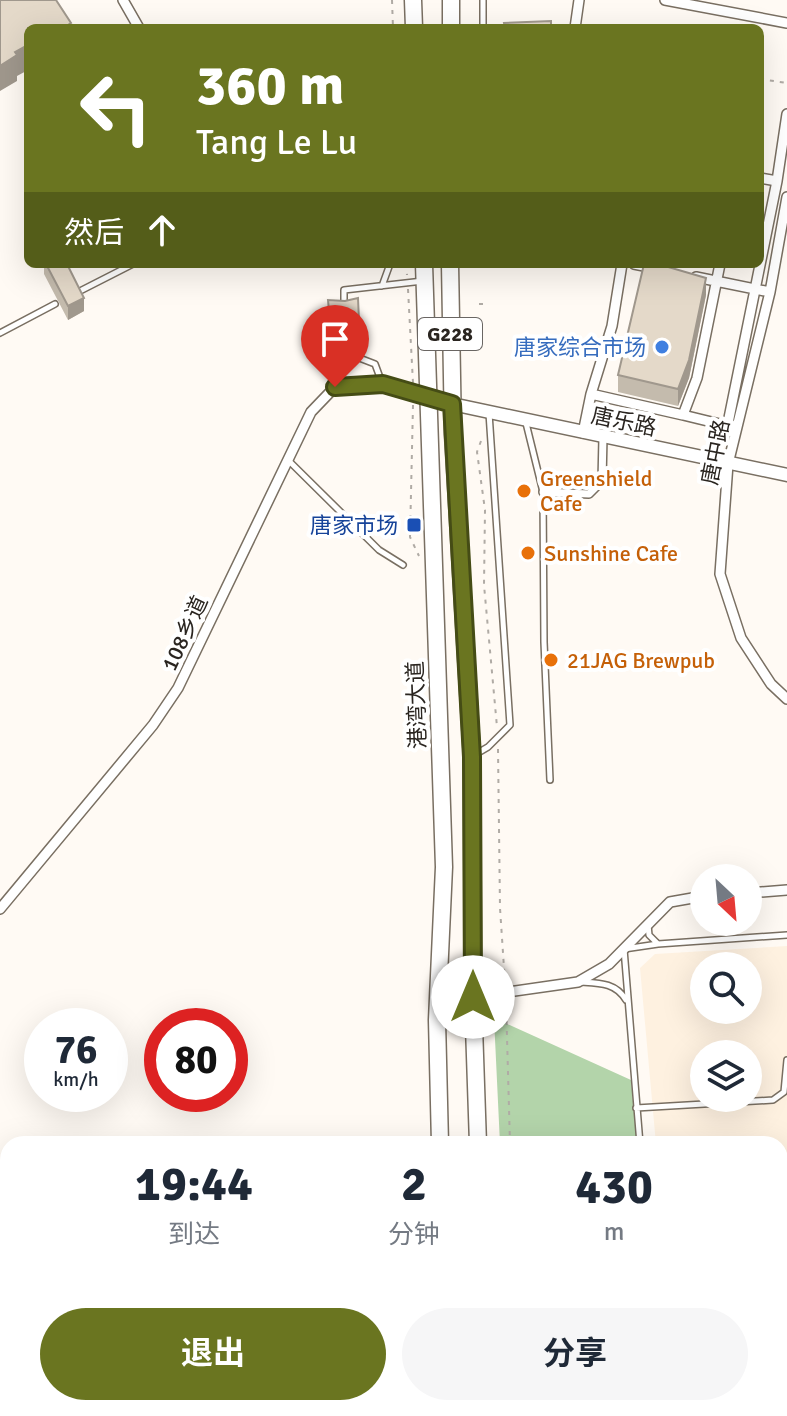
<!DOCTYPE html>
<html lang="zh">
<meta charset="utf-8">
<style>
:root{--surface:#fff;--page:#f6f6f7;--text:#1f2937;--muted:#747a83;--accent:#6a7520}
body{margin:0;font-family:Signika,"Noto Sans SC",sans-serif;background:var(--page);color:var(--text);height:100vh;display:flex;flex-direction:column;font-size:30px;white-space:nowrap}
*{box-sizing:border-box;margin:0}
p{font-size:26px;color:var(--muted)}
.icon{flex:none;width:44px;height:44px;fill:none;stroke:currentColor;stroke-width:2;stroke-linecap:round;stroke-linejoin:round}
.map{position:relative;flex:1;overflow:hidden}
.side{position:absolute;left:0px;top:1136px;width:788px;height:280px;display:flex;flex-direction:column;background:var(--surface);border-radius:24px 24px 0 0;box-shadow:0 8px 32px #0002}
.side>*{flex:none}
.banner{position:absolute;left:24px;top:24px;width:740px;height:244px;border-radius:12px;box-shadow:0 8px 32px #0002;background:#6a7520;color:#fff;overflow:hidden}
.needle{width:52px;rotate:154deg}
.tools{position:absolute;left:690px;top:864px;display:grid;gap:16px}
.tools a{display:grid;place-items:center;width:72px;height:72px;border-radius:50%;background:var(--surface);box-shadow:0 8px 32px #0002;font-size:40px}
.speed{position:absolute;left:24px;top:1008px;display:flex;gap:16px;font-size:40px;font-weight:700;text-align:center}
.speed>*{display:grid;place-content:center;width:104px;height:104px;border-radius:50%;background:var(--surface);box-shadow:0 8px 32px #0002;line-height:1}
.speed small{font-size:20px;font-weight:400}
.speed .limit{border:12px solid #d22;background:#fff;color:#111}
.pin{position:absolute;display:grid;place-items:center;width:68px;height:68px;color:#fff;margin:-82px -34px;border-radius:50% 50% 50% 0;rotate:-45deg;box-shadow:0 0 8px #0007}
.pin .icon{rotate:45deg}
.me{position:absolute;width:88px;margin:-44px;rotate:0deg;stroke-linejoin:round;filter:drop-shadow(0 0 6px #0008)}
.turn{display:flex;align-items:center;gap:28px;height:168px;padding:0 40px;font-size:36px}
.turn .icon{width:104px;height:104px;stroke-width:2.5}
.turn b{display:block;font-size:56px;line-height:68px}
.then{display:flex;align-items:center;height:76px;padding:0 40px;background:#0003;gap:16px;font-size:30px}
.eta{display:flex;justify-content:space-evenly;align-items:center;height:136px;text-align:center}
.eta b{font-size:48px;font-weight:700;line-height:56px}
.button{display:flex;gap:16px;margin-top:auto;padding:16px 40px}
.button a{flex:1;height:92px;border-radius:48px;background:var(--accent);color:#fff;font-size:32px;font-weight:700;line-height:92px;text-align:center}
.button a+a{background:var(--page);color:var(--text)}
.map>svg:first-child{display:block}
.built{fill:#fef1e0;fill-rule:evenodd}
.green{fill:#b3d4aa}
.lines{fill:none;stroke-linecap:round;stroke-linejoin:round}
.service-casing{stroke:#796f62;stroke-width:8}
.pedestrian-casing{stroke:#796f62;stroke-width:10}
.minor-casing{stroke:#796f62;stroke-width:12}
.tertiary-casing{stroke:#796f62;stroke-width:15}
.secondary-casing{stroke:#796f62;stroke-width:17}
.trunk-casing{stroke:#796f62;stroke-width:19}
.path{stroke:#b0aba5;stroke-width:2;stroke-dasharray:4 6;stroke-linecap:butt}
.service{stroke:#fff;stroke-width:5}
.pedestrian{stroke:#fff;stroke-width:7}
.minor{stroke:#fff;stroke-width:9}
.tertiary{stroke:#fff;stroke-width:12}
.secondary{stroke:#fff;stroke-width:14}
.trunk{stroke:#fff;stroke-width:16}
.wall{fill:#c4bbad}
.shaded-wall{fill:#a0988d}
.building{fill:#e4d9c9;stroke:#a0988d;stroke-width:2}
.route-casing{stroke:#454c15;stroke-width:20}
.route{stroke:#6a7520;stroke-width:14}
.shop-dot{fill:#3f7fe0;stroke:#fff;stroke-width:3}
.food-dot{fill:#e8710a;stroke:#fff;stroke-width:3}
.transit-dot{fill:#1a4fb4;stroke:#fff;stroke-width:3}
.labels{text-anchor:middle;stroke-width:8;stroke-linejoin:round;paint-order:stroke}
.shield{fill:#fff;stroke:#6a6663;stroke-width:2}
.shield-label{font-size:20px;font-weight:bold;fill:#2a2520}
.shop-label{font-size:22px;fill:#366cbe;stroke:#fff;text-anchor:end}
.street-label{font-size:22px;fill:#2a2520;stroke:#fff}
.food-label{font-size:22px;fill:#c56008;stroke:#fff;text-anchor:start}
.transit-label{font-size:22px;fill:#164399;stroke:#fff;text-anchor:end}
</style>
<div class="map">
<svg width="787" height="1416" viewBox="0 0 787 1416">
<rect width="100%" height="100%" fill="#fffaf4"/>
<path class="built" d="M787,946V1320H780V1144H656L640,968L655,954ZM704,966H748V1010H704ZM704,1054H748V1098H704Z"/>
<path class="green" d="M494,1018L631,1080L637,1144H500Z
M146,1408H426L427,1416H146Z
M556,1408H663L664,1416H568Z"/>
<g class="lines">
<defs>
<path id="service" d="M483,28V0
M382,286L390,264
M80,291L133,264
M344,305V290L423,281
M0,333L55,304
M347,338L349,354L375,364L382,383
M526,423L543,492L544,642L550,780
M289,461L379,550L403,565
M476,754L488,747L510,725L489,413
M648,925L649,935L657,943
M582,982C600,983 616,983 626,1000
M636,1108L773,1100L784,1092L787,1060
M640,1144L624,949L658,944L787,935
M665,1408V1416"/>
<path id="pedestrian" d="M543,492L589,494L602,481L603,437"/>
<path id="minor" d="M123,0L139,28
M665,0L787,23
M575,28L579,0
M760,178L777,181
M787,197L770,292L728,464L720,574L741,638L771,684L787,699
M634,264L654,268
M696,277L770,292
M591,394L683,415L697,378L720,264
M683,415L724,425L728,423L777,181L787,114
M583,433L591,394L612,326L622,264
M748,893L787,890
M0,909L153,725L178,688L311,412L335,387L383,384L452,404
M473,997L578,982L609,964L670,902L704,896"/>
<path id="tertiary" d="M452,404L787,475"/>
<path id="secondary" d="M473,1416C487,1407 502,1408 516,1416"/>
<path id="trunk" d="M413,0L414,28
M451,28V0
M424,264L444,867L437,1020L440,1144
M450,264L453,434L472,757L473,997L478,1144
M441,1408L442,1416
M483,1408L489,1416
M537,1408L544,1416"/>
</defs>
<use href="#service" class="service-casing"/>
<use href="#pedestrian" class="pedestrian-casing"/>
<use href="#minor" class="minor-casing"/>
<use href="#tertiary" class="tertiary-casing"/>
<use href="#secondary" class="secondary-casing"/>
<use href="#trunk" class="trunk-casing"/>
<path class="path" d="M392,0L393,28
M760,79L787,83
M406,264L407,275
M408,289L413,383
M479,304H488
M413,405L410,537L419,556
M481,441L477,452L485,510L484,585L497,727
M498,749L500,908L505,983
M506,1001L510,1144
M561,1408L569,1416"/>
<use href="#service" class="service"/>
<use href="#pedestrian" class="pedestrian"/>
<use href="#minor" class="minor"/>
<use href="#tertiary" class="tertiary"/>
<use href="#secondary" class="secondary"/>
<use href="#trunk" class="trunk"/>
</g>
<path class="wall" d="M44,264H67L84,311L68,320L44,274Z
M706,295L689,378L678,406L618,392V375Z
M328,300L359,321V335L347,333L330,336Z
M787,1314V1416H685L684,1408H780V1315Z"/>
<path class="shaded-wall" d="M28,45V70L17,76V81L0,91V66L15,52Z
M706,278V295L689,378L678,406V389Z
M84,298V311L68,320V306Z
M347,319V333L330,336V323Z"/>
<path class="building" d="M0,0H56L71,23L63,28H28V45L15,52L17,55L0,66Z
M551,21V28H505L504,23Z
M46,264H67L84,298L68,306Z
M644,264H658L706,278L689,360L678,389L618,375Z
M358,298L359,321L347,319L330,323L328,300L345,301Z
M787,1314V1402L780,1403V1315Z
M686,1408H739L686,1415Z"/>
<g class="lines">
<defs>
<path id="route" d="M335,387L383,384L452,404L472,757L473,997"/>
</defs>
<use href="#route" class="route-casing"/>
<use href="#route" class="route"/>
</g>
<circle class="shop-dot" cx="662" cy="347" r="8"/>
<g class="food-dot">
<circle cx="524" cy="491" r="8"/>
<circle cx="528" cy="553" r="8"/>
<circle cx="551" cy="660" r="8"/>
</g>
<rect class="transit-dot" x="406" y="517" width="16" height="16" rx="4"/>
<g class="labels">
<rect class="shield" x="418" y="318" width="64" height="32" rx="6"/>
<g class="shield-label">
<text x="450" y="341">G228</text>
</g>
<g class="shop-label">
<text x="646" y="355">唐家综合市场</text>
</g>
<g class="street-label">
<text transform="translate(624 421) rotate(12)" y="8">唐乐路</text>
<text transform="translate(715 452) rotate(-79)" y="8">唐中路</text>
<text transform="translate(184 633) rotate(-65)" y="8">108乡道</text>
<text transform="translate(416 705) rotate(-92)" y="8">港湾大道</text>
</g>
<g class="food-label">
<text x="540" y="486">Greenshield<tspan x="540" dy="25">Cafe</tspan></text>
<text x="544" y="561">Sunshine Cafe</text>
<text x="567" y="668">21JAG Brewpub</text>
</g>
<g class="transit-label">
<text x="398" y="533">唐家市场</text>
</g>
</g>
</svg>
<div class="tools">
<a><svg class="needle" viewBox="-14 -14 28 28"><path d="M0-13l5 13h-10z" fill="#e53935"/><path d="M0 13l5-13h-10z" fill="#747a83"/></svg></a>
<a><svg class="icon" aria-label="search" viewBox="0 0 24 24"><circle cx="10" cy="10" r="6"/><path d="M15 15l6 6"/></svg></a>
<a><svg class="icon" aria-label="layers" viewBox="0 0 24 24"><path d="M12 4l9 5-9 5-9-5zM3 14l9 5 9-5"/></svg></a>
</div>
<div class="speed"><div>76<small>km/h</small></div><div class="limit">80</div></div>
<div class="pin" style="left:335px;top:387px;background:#d93025"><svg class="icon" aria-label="arrive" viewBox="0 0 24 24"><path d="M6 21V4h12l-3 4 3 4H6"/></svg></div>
<svg class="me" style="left:473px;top:997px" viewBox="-20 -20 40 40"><circle r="19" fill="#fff"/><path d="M0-13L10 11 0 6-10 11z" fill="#6a7520"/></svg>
<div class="banner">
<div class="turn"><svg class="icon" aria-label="left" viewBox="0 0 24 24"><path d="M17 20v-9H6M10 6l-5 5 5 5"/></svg><div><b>360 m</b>Tang Le Lu</div></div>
<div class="then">然后<svg class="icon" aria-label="ahead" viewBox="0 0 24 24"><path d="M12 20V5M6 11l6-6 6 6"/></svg></div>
</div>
<section class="side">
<div class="eta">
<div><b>19:44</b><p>到达</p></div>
<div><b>2</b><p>分钟</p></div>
<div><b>430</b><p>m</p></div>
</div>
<div class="button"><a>退出</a><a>分享</a></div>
</section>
</div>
